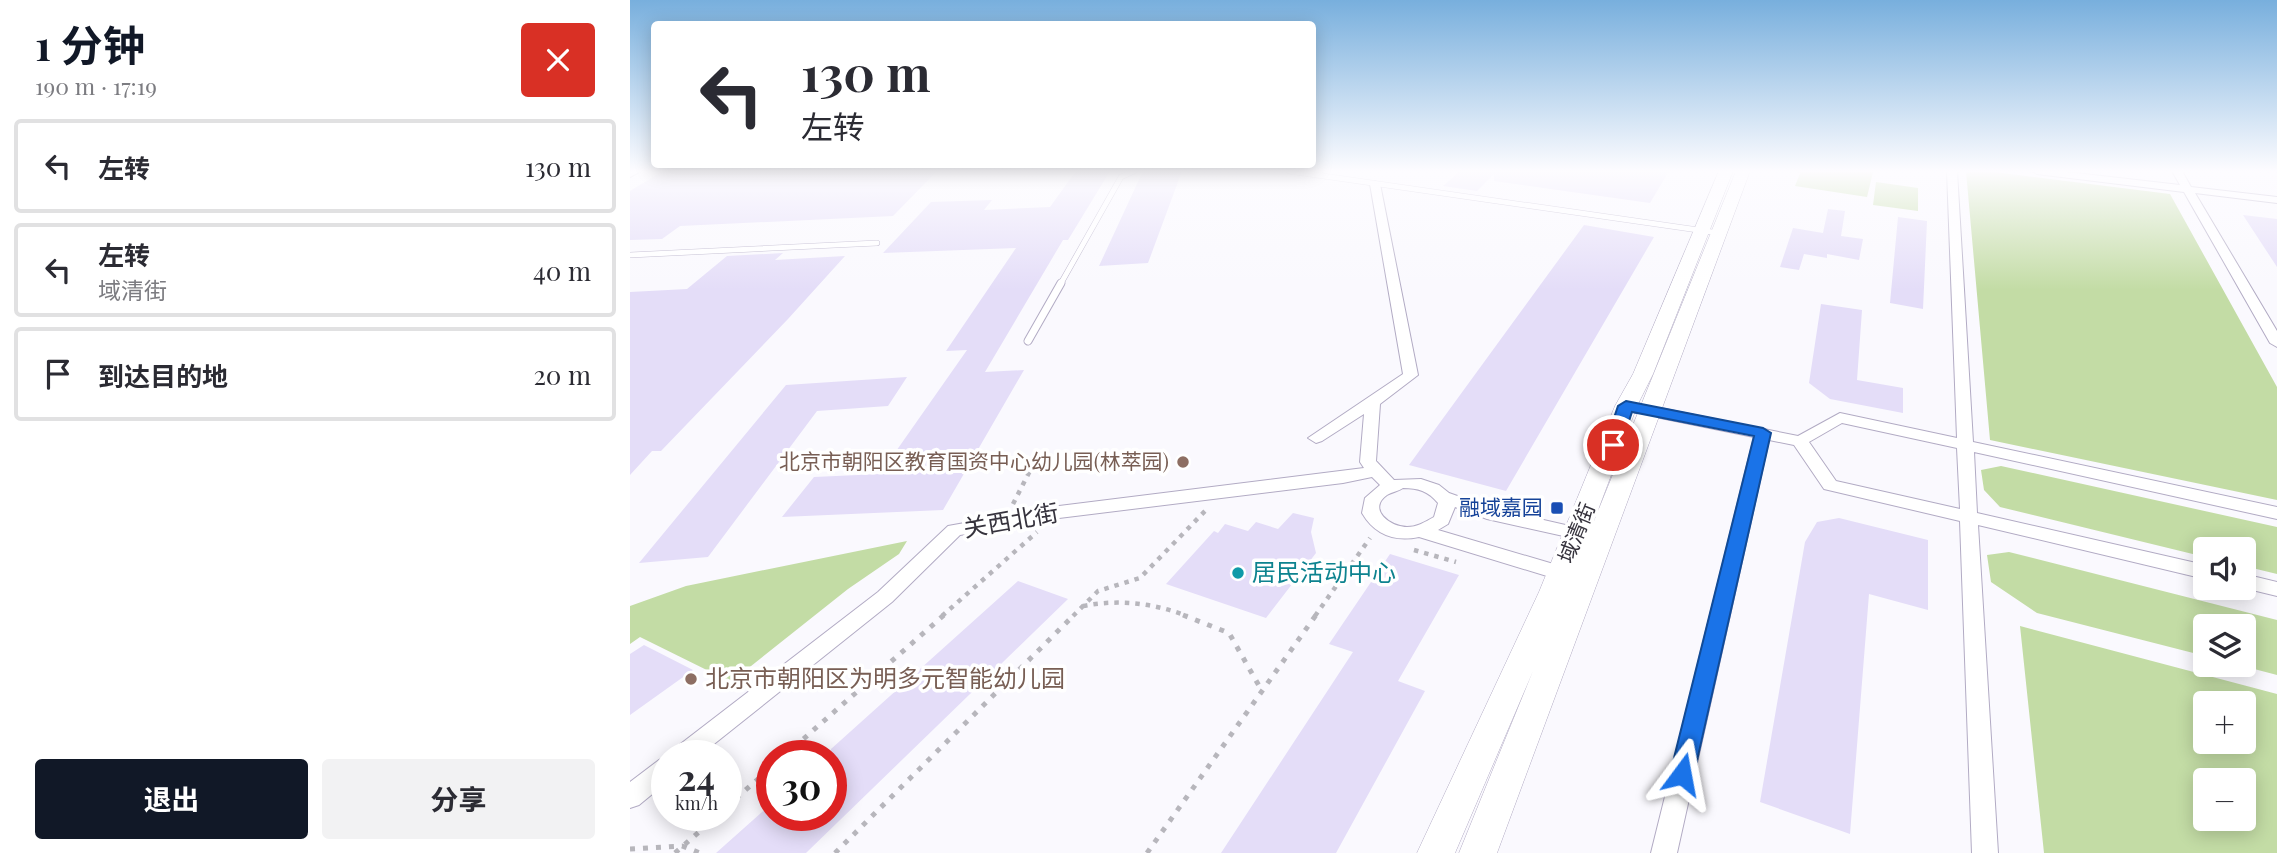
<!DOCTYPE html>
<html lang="zh">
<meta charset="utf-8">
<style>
:root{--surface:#fff;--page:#f2f2f3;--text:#2b2b33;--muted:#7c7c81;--line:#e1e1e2;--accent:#111827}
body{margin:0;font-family:"Playfair Display","Noto Sans SC",serif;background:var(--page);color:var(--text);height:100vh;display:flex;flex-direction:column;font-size:26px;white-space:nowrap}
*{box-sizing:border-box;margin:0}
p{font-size:23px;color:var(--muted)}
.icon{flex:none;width:38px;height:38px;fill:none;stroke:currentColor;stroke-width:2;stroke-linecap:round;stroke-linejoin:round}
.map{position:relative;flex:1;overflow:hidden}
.drawer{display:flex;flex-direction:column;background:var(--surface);width:630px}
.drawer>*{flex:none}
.hud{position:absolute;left:21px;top:21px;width:665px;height:147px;border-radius:7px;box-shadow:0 4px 18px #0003;background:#fff;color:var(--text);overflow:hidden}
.tools{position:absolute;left:1563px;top:537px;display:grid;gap:14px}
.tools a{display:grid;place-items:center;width:63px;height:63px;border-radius:7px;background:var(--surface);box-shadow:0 4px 18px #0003;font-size:35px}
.speed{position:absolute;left:21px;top:740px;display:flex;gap:14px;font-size:35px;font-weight:700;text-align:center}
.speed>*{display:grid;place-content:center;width:91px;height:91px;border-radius:50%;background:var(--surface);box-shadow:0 4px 18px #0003;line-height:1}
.speed small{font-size:18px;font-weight:400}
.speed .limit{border:10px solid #d22;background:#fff;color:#111}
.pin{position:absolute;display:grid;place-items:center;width:60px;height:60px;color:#fff;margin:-30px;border:4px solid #fff;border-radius:50%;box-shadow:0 2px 7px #0007}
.me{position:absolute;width:77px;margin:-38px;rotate:13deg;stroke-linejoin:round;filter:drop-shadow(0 0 5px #0008)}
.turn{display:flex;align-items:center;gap:24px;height:147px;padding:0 35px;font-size:32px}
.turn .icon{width:91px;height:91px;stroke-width:2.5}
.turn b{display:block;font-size:49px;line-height:60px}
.round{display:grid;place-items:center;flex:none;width:74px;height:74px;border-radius:7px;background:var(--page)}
.summary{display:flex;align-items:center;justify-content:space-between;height:119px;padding:0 35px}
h1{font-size:42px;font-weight:700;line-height:52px;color:var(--accent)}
.cta{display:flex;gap:14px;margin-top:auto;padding:14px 35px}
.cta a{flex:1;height:80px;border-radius:7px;background:var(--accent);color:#fff;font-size:28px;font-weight:700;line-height:80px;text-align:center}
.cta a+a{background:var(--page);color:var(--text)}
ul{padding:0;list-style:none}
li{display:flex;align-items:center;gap:21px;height:94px;margin:0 14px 10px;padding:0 21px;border:4px solid var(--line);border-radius:7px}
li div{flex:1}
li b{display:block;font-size:26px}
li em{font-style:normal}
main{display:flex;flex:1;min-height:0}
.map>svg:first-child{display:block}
.green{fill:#c3dca5;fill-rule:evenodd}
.building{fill:#e4ddf8}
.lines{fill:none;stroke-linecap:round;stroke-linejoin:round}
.lane-far1-casing{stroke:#b2abc4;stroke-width:6}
.lane-casing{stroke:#b2abc4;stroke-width:9}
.street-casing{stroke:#b2abc4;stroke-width:2}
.secondary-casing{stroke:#b2abc4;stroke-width:1}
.path-far1{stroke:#b7b6bc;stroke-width:4.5;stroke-dasharray:4.5 6;stroke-linecap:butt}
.path{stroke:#b7b6bc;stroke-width:5;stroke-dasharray:5 8;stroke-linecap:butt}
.lane-far1{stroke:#fff;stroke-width:5}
.lane{stroke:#fff;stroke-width:7}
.street{fill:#fff;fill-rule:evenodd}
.secondary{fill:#fff;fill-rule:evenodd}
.route{fill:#1a73e8;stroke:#114b97;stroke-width:2}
.education-dot{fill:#8d6e63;stroke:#fff;stroke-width:2.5}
.transit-dot{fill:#1a4fb4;stroke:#fff;stroke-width:2.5}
.culture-dot{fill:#0f9aa8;stroke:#fff;stroke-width:2.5}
.labels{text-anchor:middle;stroke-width:7;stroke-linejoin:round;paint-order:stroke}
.education-label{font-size:21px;fill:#785e54;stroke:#fff;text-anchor:end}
.transit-label{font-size:21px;fill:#164399;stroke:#fff;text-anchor:end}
.street-label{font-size:21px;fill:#36333d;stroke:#fff}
.near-street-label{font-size:24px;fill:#36333d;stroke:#fff}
.near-culture-label{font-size:24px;fill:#0d838f;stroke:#fff;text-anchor:start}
.near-education-label{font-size:24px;fill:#785e54;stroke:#fff;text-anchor:start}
</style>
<main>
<section class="drawer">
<div class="summary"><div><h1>1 分钟</h1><p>190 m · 17:19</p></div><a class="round" style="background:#d93025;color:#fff"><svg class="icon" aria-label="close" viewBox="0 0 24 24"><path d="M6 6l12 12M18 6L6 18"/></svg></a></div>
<ul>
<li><svg class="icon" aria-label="left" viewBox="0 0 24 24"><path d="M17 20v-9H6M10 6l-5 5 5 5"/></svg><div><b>左转</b></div><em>130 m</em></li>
<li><svg class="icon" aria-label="left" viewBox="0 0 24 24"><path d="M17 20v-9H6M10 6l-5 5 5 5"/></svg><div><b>左转</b><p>域清街</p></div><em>40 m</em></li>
<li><svg class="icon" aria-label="arrive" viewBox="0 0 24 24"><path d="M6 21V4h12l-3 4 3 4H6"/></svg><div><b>到达目的地</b></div><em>20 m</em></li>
</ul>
<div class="cta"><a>退出</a><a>分享</a></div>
</section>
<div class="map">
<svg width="1647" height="853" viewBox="0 0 1647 853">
<rect width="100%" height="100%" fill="#faf9fe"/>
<path class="green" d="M1171,171H1234L1243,172L1237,197L1165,186Z
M1336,171H1356L1540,194L1647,387V500L1360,440Z
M1246,182L1288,188V211L1243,205Z
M1371,466L1647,527V574L1614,566V550H1575V557L1370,507L1354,490L1351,470Z
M277,541L269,554L218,589L101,682L10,637L0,644V606L56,586Z
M1379,552L1647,620V675L1609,665H1614V626H1575V656L1407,613L1361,582L1357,555Z
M1390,626L1647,694V853H1414ZM1575,704H1614V742H1575ZM1614,780V819H1575V780Z"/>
<path class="building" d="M33,171H307L263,216L50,226L32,239L0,240V191Z
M446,171H480L438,240H433L355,372L394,370L313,510L152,517L184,477L250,474L337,350L316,351L386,248L253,253L301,202L362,200L354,210L420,207Z
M513,171H552L518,263L469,266Z
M830,171H1039L1020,203L864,181V174L847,191L813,186Z
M1198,209L1215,211L1211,236L1233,239L1229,260L1197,254V258L1174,254L1169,270L1150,267L1163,228L1193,233Z
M1613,215L1647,219V267Z
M1268,217L1297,221L1293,309L1260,303Z
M954,225L1024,237L876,491L779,465Z
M153,253L145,260L215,256L158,319L31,451H22L0,475V292L57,289L97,256Z
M1191,304L1232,310L1227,380L1273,388V413L1200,399L1179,383Z
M277,377L258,406L187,411L78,557L9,563L156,385Z
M663,513L684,518L681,532L686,553L636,618L536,584L584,531L588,533L595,524L618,531L626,522L648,529Z
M1209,518L1298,540V610L1239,594L1220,834L1130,802L1175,542L1187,522Z
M760,554L829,575L768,681L795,691L706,853H591L723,652L699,644Z
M388,581L438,599L176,853H86L142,803V816H201V749Z
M14,645L63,670L0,715V654Z"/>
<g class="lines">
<defs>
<path id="lane-far1" d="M659,171L1089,233
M0,255L247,243
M430,285L491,177L504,171"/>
<path id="lane" d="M398,341L431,283"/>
<path id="street" d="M0,171H11L0,177Z
M1317,171H1327L1343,442L1647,507V519L1344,452L1347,513L1575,565V579L1348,525L1368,853H1342L1330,521L1194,489L1164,445L1139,440L1047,853H1021L1124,437L996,411L988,406L996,401L1168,436L1210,413L1327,438ZM1212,423L1327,448L1330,509L1206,481L1179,442Z
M1402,171H1428L1550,185L1542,171H1552L1561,187L1647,197V203L1565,193L1647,331V347L1640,343L1554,192L1407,174Z
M745,181L750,184L788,375L750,404L746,461L764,480L791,479L809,485L819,493L861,508L953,529L956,533L953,537L947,539L857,519L825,507L818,524L808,530L937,568L940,573L937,578L930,580L789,537C764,542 745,535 732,513L735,498L750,485L742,477L713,483L429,518L330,535L262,602L69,756H40L44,749L248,592L318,526L429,506L734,468L730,462L734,414L692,441L686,443L678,438L773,374L740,184ZM773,488C788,488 798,491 808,503L804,517C795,522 787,527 777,527C760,527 737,509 757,495C762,492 769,491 773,488Z
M1614,574L1647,582V596L1614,588Z
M37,757V782L9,805L0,808V782L29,760Z"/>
<path id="secondary" d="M1089,171H1103L1023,374L1007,406L962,526L1106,171H1120L867,853H829L903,671L825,853H787L909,592L985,406L1003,374Z"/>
</defs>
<use href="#lane-far1" class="lane-far1-casing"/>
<use href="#lane" class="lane-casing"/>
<use href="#street" class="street-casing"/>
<use href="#secondary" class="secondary-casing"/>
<path class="path-far1" d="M383,504L409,453
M784,550L826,562
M453,606C489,599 523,603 557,616
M312,616L407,532
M443,616L468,591L510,578L575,511
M685,616L740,538"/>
<path class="path" d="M553,615L599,633L632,691
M154,756L314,615
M96,807L142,767
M0,849L52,846L70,853
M45,853L87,816
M205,853L444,615
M517,853L686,615"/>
<use href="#lane-far1" class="lane-far1"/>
<use href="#lane" class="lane"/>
<use href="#street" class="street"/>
<use href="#secondary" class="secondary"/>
</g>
<linearGradient id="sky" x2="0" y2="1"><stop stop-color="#78afdd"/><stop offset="0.59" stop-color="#fdfcff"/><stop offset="1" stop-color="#fdfcff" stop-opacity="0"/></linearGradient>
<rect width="1647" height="290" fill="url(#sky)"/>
<path class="route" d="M996,401L1133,428L1141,433L1064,774L1061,782L1052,785L1044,782L1040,774L1124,436L1002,412L991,445L989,449H977L975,445L988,406Z"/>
<g class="education-dot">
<circle cx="553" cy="462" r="7"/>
<circle cx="61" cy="679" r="7"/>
</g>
<rect class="transit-dot" x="920" y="501" width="14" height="14" rx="3.5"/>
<circle class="culture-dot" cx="608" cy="573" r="7"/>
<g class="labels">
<g class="education-label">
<text x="539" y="469">北京市朝阳区教育国资中心幼儿园(林萃园)</text>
</g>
<g class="transit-label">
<text x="913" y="515">融域嘉园</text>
</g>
<g class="street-label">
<text transform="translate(947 533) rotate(-68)" y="7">域清街</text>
</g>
<g class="near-street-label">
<text transform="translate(381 521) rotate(-10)" y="8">关西北街</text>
</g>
<g class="near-culture-label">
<text x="622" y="581">居民活动中心</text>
</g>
<g class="near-education-label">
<text x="75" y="687">北京市朝阳区为明多元智能幼儿园</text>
</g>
</g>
</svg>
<div class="tools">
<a><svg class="icon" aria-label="sound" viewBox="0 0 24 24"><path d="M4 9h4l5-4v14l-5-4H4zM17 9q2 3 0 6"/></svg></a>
<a><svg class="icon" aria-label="layers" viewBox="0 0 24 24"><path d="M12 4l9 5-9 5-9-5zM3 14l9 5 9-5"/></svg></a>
<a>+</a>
<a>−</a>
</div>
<div class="speed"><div>24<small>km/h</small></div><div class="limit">30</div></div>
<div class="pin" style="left:983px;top:445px;background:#d93025"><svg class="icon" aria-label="arrive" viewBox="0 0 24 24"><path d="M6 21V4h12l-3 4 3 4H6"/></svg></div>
<svg class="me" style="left:1052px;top:774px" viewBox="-20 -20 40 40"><path d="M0-17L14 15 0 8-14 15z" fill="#1a73e8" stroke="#fff" stroke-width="4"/></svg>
<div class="hud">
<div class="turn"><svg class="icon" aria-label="left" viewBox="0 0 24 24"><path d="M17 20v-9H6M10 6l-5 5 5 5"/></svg><div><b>130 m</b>左转</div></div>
</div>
</div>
</main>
